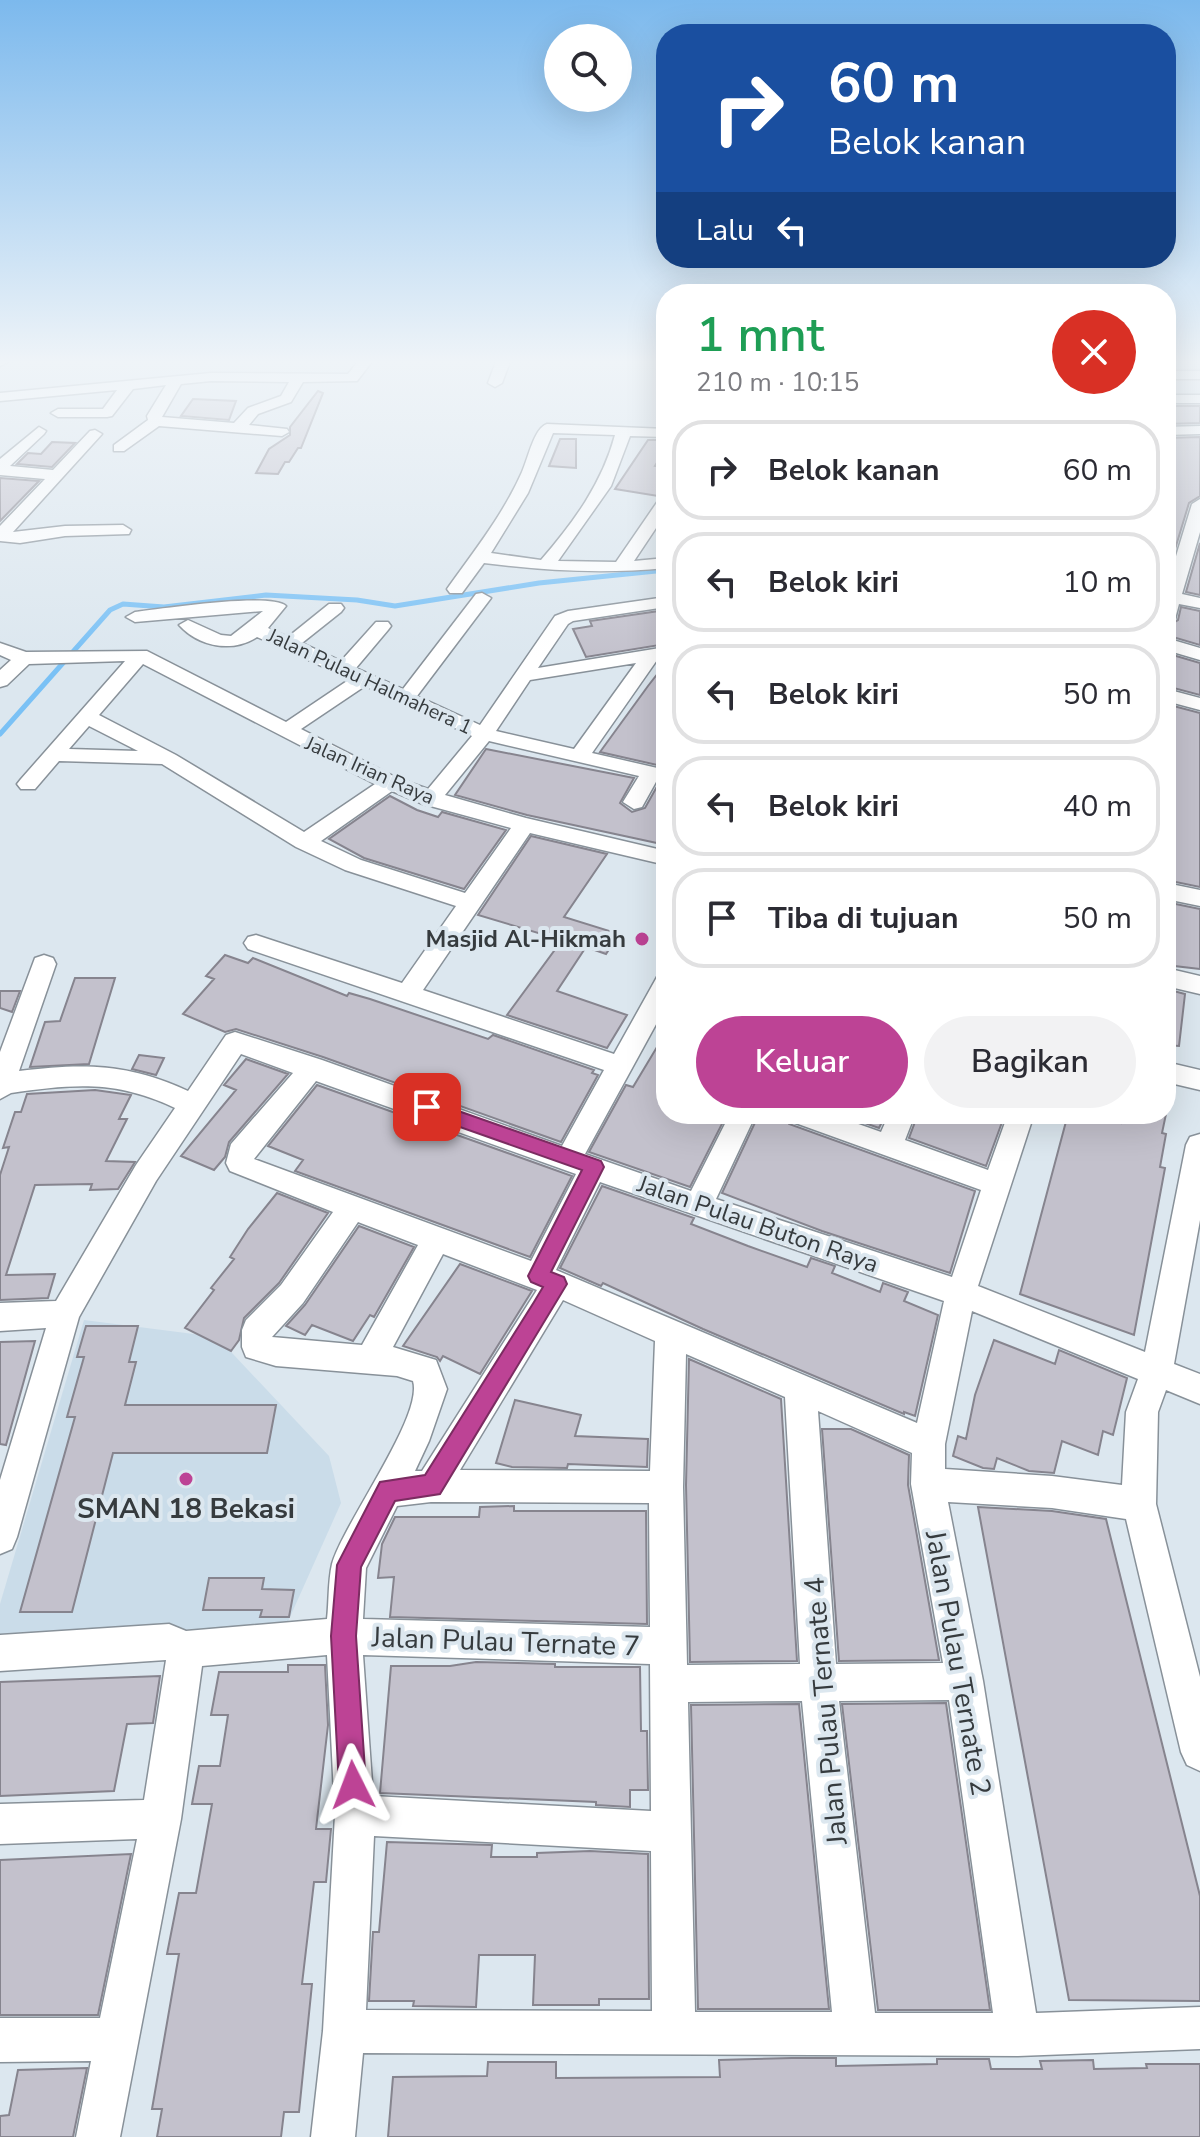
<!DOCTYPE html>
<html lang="id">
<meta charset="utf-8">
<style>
:root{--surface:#fff;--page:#f2f2f3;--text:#2b2b33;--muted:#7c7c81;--line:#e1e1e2;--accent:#bd4395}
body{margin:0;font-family:"Nunito Sans",sans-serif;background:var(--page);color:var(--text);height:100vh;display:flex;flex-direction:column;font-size:30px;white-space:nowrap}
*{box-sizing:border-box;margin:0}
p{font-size:26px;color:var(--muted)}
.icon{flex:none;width:44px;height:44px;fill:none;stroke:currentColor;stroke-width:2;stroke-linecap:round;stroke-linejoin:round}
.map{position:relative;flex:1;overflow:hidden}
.drawer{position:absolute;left:656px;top:284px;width:520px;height:840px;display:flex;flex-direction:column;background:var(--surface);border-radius:32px;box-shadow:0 8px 32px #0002}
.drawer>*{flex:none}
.hud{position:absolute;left:656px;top:24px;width:520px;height:244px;border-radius:32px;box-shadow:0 8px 32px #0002;background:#1a4fa0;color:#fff;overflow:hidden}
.buttons{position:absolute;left:544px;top:24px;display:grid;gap:16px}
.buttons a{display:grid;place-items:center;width:88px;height:88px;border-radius:50%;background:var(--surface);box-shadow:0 8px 32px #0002;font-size:40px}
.pin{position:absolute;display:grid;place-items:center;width:68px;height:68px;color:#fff;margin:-34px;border-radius:16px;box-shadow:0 4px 12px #0006}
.me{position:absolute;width:88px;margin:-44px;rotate:357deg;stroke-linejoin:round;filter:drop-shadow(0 0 6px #0008)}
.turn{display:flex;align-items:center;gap:28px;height:168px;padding:0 40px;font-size:36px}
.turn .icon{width:104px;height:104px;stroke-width:2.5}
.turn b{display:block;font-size:56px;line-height:68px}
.then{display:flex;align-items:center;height:76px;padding:0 40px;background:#0003;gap:16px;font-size:30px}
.round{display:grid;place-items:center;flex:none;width:84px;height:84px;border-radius:42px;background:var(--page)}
.head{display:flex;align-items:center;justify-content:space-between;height:136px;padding:0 40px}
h1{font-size:48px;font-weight:600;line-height:60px;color:#1e9e55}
.action{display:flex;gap:16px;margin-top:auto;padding:16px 40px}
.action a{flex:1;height:92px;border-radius:48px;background:var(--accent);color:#fff;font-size:32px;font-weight:600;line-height:92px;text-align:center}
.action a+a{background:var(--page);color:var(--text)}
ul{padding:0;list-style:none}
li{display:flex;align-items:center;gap:24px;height:100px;margin:0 16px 12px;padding:0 24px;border:4px solid var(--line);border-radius:32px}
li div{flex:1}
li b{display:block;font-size:30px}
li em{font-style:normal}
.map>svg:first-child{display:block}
.built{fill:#cadce9}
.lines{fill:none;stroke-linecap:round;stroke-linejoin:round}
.stream{stroke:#7ac1f5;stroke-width:5}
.building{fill:#c3c1cc;stroke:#86848e;stroke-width:2}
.street-casing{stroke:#889199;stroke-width:3}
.street{fill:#fff;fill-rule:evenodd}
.route{fill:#bd4395;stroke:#7b2c61;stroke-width:2}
.poi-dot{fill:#bd4395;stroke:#dce7ef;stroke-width:3}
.labels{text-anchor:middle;stroke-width:8;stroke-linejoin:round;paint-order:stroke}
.far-street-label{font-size:20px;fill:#363b3e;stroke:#dce7ef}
.poi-label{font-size:24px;font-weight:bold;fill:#363b3e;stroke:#dce7ef;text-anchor:end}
.street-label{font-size:24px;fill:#363b3e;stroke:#dce7ef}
.near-poi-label{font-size:28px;font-weight:bold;fill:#363b3e;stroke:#dce7ef}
.near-street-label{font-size:28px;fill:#363b3e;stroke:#dce7ef}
</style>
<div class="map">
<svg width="1200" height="2137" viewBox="0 0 1200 2137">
<rect width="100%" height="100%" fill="#dce7ef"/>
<path class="built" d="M84,1320L217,1337L329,1456L341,1503L282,1635L0,1634V1604Z"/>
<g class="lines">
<path class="stream" d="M0,734L110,610L123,604L164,607L266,595L357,600L395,606L539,583L666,570"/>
</g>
<path class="building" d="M318,391L323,393L301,448H298L289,462H285L278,474L256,473L269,449L290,435V427Z
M193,399L236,401L229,420L181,416Z
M1166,406H1200V423L1166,424Z
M1200,437V496L1189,503L1166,579V438Z
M560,439H576V468L549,466Z
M648,440H666V448L655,466L666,467V493L658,496L615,489Z
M52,442L75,443L52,467L17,464L28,453L41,454Z
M0,478L39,481L0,521Z
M1200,543V595L1186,592Z
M1181,607L1200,611V645L1166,635V627L1178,620Z
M666,610V644L586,657L573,629L592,626L590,621Z
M1166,653L1200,663V695L1166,686Z
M666,663V767L600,752L648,686Z
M1166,704L1200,713V887L1166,880Z
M486,749L634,778L620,803L632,812L645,808L659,783L666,785V845L527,815L455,795Z
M390,796L417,810L438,817L442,812L506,830L464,889L364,858L329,839Z
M531,836L607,854L564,917L619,934L606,954L586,947L557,991L627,1015L607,1048L507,1015L562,940L478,915Z
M1166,902L1200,909V969L1166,965Z
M225,955L248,963L253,958L347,996L349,993L370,999L488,1039L493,1035L594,1070L592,1073L598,1075L561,1142L323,1057L236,1029L225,1032L183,1014L214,979L206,976Z
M75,978H115L89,1064L30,1067L45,1022L60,1021Z
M1166,989L1185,994L1179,1046L1166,1045Z
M0,991H20L12,1012L0,1008Z
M666,1032V1114H727L690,1187L589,1152L626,1085L633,1087Z
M139,1055L164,1058L156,1075L132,1069Z
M246,1059L288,1074L229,1142L225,1157L214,1170L181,1156L236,1090L224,1085Z
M317,1085L572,1176L530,1257L295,1171L303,1160L268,1146Z
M95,1090L131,1095L119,1119H127L106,1161L135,1162L118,1189L90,1190L92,1184L35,1185L6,1275L55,1274L48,1298L0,1300V1175L9,1147L3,1148L15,1112H21L27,1094Z
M759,1114H783L789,1124L975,1191L950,1273L822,1231L722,1193Z
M839,1114H886L879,1128Z
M918,1114H1005L986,1166L909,1138Z
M1068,1114H1092L1121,1123L1123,1114H1166L1162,1133L1166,1134L1160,1167L1165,1168L1134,1335L1020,1294Z
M602,1186L694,1218L691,1224L748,1246L807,1267L811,1258L835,1266L832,1273L880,1292L883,1283L908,1292L904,1301L938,1315L915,1416L904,1412V1414L703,1329L603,1283L601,1286L560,1268Z
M277,1193L328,1213L279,1283L244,1318L239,1340L231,1351L185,1328L214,1290L211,1288L234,1259L230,1257L248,1229Z
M359,1226L414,1247L374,1317L370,1315L353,1341L312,1325L305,1335L286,1326L305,1305Z
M460,1264L532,1291L480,1374L443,1356L440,1361L437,1357L403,1346Z
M86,1326H138L129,1362H136L125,1405H276L267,1453H113L72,1612H20L75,1417H67L84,1357H77Z
M994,1340L1055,1364L1059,1350L1127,1378L1113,1435L1103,1431L1098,1455L1062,1441L1054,1473L1029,1471L997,1458L994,1469L983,1468L953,1456L958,1436L966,1439L975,1395Z
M35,1341L6,1445L0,1444V1342Z
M689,1359L781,1399L797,1661L690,1662L686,1485Z
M515,1400L581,1415L575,1436L648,1439L647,1467L568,1464L567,1468L512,1467L496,1463Z
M822,1429H851L909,1455L908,1485L939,1660L839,1661Z
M514,1506V1511H646L647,1624L390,1617L394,1577L378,1578L382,1544L395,1517H479L480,1507Z
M978,1507L1052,1511L1106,1519L1200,1896V2001L1069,2000Z
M209,1578H264L262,1589L294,1590L289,1617H260L262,1610H203Z
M476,1662L555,1664V1667H640L641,1731H647L648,1790H630V1807L596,1805V1802L380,1793L391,1666H450Z
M288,1665H325L328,1725L316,1829H331L326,1882H314L302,1984H312L299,2112H284L281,2137H157L162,2109H152L179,1954H167L179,1893H196L212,1804H192L199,1766H220L228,1715H211L219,1672H288Z
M160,1676L153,1723L127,1724L114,1791L0,1796V1682Z
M946,1703L990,2010H878L842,1704Z
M799,1704L829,2009H698L691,1705Z
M387,1842L492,1845L491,1857H537V1853L590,1851L648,1854L649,1999H599V2005H533L535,1955H479L476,2007L413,2006L414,2001H369L373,1932H379Z
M131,1854L98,2015H0V1860Z
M792,2058H836V2066L937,2064V2059H989L991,2069H1042L1040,2061L1093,2060L1094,2069L1147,2068L1146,2064H1200V2137H388L393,2077L487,2076L488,2062H556V2078L720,2077L719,2060Z
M87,2068L73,2137H0V2116L9,2115L18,2070Z"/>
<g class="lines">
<defs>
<path id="street" d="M0,359H15L0,366Z
M360,359H374L357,381L303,382L291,402L258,414L249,425L287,429L289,432L282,436L159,426L124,451H114V445L148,420L147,416L166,385L133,389L112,416L107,417H58L51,413L58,409H103L117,390L0,401V393L211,373L348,374ZM211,381L289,382L281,396L248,408L234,423L162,417L181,384Z
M497,359H511L502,383L495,387L488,383Z
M1166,371H1200V379H1166Z
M1166,395H1200V403H1166Z
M547,424L666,429V437L630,436L611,486L558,561L616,562L660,498L666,496V513L634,561L666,558V568C604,574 546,571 484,563L462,593H450L447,589C474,551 503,515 522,472C528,459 534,428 547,424ZM553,433L615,435C602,484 573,523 541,560L491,553L528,493Z
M1200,426V434L1166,435V427Z
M39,427L46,431L44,434L10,466L53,470L90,431L95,430L102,434L13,532L65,526L123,525L131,530L129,534L65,536L20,543L0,541V526L45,479L0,475V459Z
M1200,499V532L1182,594L1200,598V608L1179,604L1175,619L1166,624V589L1192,504Z
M482,593L491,598L417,696L480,725L555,616L568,611L666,597V607L573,621L568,624L538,668L666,647V659L657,660L592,753L666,770V782L657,780L642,807L634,809L623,802L639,776L489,741L445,795L526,818L666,851V865L530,833L423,990L614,1054L657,977L666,974V1006L585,1154L691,1191L730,1114H756L716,1199L952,1277L981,1190L790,1121L786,1114H830L881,1132L889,1114H915L905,1140L988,1170L1008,1114H1034L978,1286L1145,1352L1186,1145L1190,1137L1200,1134V1220L1174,1364L1200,1374V1404L1166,1390L1158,1412L1156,1504L1200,1677V1771L1187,1765L1181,1752L1126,1519L1052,1508L948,1502L983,1681L1036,2013L1200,2007V2049L1018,2056L363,2053L355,2137H311L323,2031L335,1815L327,1655L202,1666L181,1819L120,2137H76L91,2061L0,2062V2018H100L137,1839L0,1844V1804L144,1800L166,1660L0,1671V1635L169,1624L186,1631L327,1619C329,1602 328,1581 332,1564C343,1524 424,1416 413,1381L397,1376L276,1366L246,1357L242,1347V1330L246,1320L281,1285L333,1212L230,1171L226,1163L231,1144L293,1073L241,1054L156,1181L79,1317L17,1537L12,1549L0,1554V1480L46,1328L0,1331V1303L56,1301L136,1165L175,1108C116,1080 75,1084 11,1093L0,1099V1052L35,958L44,955L53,958L56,964L19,1071C83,1063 128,1063 188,1091L226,1035L235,1032L322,1060L562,1146L604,1070L248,949L244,943L248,937L256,935L402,983L456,906L345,870L296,847L162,764L59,761L35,789H21L17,784L21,779L125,661L29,664L7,685L0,687V670L11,660L0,655V643L26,652L147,651L286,722L350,679L257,637C232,653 199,647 179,625L188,620L221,635L231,636L263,611L135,622L126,617L135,612C161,609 271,592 286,606L268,628L288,637L329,604H341L344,608L341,612L302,643L341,661L376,622H388L391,626L388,630L356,668L403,689L476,594ZM636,663L574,749L496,731L530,680ZM143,664L375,784L304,832L176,755L99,715ZM365,686L472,736L428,789L397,778L301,729ZM89,726L138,751L69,749ZM392,791L423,804L511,828L465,893L361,860L321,841ZM316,1081L576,1174L531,1261L254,1159ZM600,1182L944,1301L917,1423L556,1270ZM358,1222L418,1245L362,1345L272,1337L303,1303ZM443,1254L537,1290L422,1471H415L429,1441L447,1389L436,1360L393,1347ZM563,1300L655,1341L650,1471L460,1470ZM972,1311L1138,1379L1126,1412L1122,1485L1052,1476L945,1469V1444ZM686,1354L785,1397L800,1664L687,1665L683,1487ZM818,1411L912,1453L911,1484L943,1663L836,1664ZM431,1502L649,1503L650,1627L363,1619L366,1568L397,1506ZM363,1655L650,1664L651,1811L373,1796ZM949,1700L993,2013H875L839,1701ZM802,1701L832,2012H695L688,1702ZM374,1836L651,1851L652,2011L366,2010Z
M1166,638L1200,648V660L1166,650Z
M1166,689L1200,698V710L1166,701Z
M1166,883L1200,890V906L1166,899Z
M1166,968L1200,976V994L1166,986Z
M1166,1062L1200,1070V1090L1166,1082Z"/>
</defs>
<use href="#street" class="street-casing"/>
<use href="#street" class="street"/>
</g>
<linearGradient id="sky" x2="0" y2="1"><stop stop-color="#7cb9ed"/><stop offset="0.55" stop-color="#eff4f8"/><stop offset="1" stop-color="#eff4f8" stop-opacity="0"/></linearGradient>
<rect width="1200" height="658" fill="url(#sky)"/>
<path class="route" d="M427,1100L601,1161L604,1167L551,1272L564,1277L567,1284L440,1494L395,1501L361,1567L356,1636L366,1785L362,1795L353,1799L343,1795L339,1785L331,1636L337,1565L380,1482L425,1475L534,1302L543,1287L531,1282L528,1276L582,1170L420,1113L417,1107L420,1102Z"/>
<g class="poi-dot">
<circle cx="642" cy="939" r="8"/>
<circle cx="186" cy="1479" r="8"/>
</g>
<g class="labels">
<g class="far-street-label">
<text transform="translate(370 681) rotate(25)" y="7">Jalan Pulau Halmahera 1</text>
<text transform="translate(370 770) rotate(24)" y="7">Jalan Irian Raya</text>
</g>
<g class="poi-label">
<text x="626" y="947">Masjid Al-Hikmah</text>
</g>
<g class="street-label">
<text transform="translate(758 1224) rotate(19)" y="8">Jalan Pulau Buton Raya</text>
</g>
<g class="near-poi-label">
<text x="186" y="1518">SMAN 18 Bekasi</text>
</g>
<g class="near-street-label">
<text transform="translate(506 1641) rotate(2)" y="10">Jalan Pulau Ternate 7</text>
<text transform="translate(959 1663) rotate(80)" y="10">Jalan Pulau Ternate 2</text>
<text transform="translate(825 1711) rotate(-95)" y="10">Jalan Pulau Ternate 4</text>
</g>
</g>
</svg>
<div class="buttons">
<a><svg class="icon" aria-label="search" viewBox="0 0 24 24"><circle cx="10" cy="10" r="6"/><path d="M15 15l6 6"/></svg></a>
</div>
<div class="pin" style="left:427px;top:1107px;background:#d93025"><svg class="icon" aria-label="arrive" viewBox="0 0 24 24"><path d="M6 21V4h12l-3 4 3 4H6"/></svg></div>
<svg class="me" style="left:353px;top:1785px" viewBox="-20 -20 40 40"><path d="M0-17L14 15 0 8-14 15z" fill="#bd4395" stroke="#fff" stroke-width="4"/></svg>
<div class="hud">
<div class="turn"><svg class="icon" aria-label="right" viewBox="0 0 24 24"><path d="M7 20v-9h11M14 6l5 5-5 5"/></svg><div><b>60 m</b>Belok kanan</div></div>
<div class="then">Lalu<svg class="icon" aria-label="left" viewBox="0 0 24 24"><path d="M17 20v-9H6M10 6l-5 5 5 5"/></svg></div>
</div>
<section class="drawer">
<div class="head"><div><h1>1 mnt</h1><p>210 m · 10:15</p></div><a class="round" style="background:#d93025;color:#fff"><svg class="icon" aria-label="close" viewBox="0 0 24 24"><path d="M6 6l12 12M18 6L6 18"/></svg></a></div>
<ul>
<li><svg class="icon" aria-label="right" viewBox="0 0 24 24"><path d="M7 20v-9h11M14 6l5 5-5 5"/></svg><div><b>Belok kanan</b></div><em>60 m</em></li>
<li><svg class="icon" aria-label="left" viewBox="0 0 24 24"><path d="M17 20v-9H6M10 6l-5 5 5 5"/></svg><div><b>Belok kiri</b></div><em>10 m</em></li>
<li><svg class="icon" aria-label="left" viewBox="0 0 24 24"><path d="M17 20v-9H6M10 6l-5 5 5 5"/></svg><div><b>Belok kiri</b></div><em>50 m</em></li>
<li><svg class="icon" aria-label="left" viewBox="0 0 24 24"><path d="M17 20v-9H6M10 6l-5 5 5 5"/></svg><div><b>Belok kiri</b></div><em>40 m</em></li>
<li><svg class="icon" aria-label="arrive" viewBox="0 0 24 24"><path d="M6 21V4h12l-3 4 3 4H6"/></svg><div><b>Tiba di tujuan</b></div><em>50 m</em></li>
</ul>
<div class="action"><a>Keluar</a><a>Bagikan</a></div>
</section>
</div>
